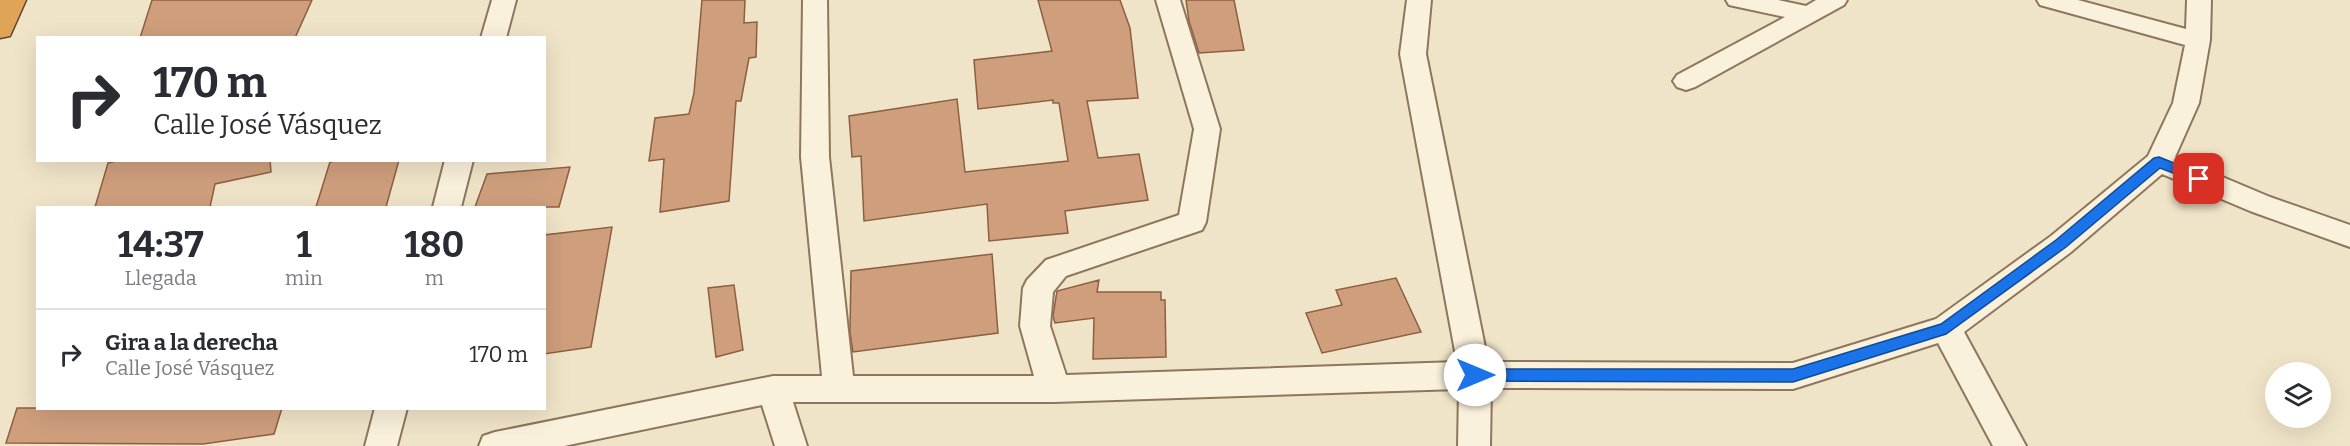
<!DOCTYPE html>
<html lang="es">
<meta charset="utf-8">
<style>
:root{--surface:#fff;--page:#f7f7f7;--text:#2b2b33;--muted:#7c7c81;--line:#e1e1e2}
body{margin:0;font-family:Bitter,serif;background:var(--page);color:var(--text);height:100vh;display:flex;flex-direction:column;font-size:22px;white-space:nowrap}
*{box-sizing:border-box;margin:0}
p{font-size:20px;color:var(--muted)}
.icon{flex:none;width:33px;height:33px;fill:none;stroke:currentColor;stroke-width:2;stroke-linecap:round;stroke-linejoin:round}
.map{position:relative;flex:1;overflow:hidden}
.details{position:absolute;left:36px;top:206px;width:510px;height:204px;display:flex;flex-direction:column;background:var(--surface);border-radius:0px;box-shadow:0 6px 24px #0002}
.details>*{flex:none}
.top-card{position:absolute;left:36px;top:36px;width:510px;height:126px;border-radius:0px;box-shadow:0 6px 24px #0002;background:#fff;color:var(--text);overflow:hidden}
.buttons{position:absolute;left:2265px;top:362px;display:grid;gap:12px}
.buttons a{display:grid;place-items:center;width:66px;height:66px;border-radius:50%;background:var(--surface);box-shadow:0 6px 24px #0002;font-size:30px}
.pin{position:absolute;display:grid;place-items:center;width:51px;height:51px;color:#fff;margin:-26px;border-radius:12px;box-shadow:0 3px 9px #0006}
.me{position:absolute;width:66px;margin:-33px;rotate:90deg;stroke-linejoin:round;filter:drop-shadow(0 0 4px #0008)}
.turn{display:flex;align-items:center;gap:21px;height:126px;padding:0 18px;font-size:27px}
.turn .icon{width:78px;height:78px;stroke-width:2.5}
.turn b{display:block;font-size:42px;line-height:51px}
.eta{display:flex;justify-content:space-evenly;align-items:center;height:102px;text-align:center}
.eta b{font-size:36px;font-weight:700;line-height:42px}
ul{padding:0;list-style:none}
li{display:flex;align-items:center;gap:18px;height:90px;padding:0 18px;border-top:2px solid var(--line)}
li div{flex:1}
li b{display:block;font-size:22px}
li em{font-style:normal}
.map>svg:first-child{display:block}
.building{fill:#cf9f7d;stroke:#8d5f41;stroke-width:1.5}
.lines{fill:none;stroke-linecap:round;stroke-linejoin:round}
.street-casing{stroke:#8d765c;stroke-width:4}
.highway-casing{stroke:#5b4430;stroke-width:3}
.street{fill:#faf1dc;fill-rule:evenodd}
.highway{fill:#e0a458;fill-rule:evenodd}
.route{fill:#1a73e8;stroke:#114b97;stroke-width:1.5}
</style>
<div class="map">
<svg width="2350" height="446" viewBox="0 0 2350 446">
<rect width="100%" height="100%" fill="#f0e4c8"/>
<path class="building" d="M152,0H312L295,38H140Z
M702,0H745L744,23L757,22L756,57L749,58L741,101H736L729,201L660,212L664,159L649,161L655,118L689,114L694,93Z
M1038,0H1120L1130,28L1138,98L1087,101L1098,158L1139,154L1148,200L1065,211L1068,233L989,241L987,204L864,221L861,156L852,157L849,116L957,99L965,172L1068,161L1059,103H1053V100L978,109L974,60L1052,51Z
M1186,0H1234L1244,50L1199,53L1189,21Z
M120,160H270L271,172L215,184L210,207H95L108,163Z
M342,160H399L386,207H316L330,162Z
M570,167L559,207H475L487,174Z
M612,227L591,347L544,354V235Z
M992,254L998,333L853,352L850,332L851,271Z
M1396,278L1421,332L1322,353L1306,313L1342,305L1336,290Z
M1099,280L1097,292H1161V300H1165L1166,357L1093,359L1094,318L1055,323L1053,316L1057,291Z
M734,285L743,350L716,357L708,288Z
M17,408H282L274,434L203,444L6,443Z"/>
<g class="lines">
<defs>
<path id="street" d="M492,0H516L506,38H481Z
M803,0H827L829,157L853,376H1034L1020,326L1023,288L1027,280L1046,260L1179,215L1194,129L1156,0H1180L1220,129L1206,222L1202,230L1066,276L1053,292L1050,326L1066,375L1457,362L1400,54L1407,0H1431L1426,54L1488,362L1793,363L1936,319L2051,236L2148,156L2173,103L2185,45L2040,5L2037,0H2078L2186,29L2187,0H2211L2210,40L2199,103L2175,157L2270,197L2350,225V247L2250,211L2162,174L2071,252L1964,332L2026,446H1993L1938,343L1793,389L1491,388L1490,446H1458L1459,389L1054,402H793L807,446H775L762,405L564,446H479L483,436L495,432L773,376H822L801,157Z
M1726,0H1778L1806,6L1816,0H1847L1844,5L1695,87L1686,90L1677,87L1673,81L1677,75L1785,17L1729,5Z
M445,160H473L461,207H433Z
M375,408H407L397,446H365Z"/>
<path id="highway" d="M0,0H26L10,36L0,38Z"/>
</defs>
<use href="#street" class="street-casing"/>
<use href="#highway" class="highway-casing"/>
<use href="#street" class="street"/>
<use href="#highway" class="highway"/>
</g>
<path class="route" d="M2159,157L2204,175L2206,179L2199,183L2160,168L2066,247L1946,334L1793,382L1475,381L1470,380L1468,375L1470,371L1475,369H1793L1941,324L2056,240L2154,158Z"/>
</svg>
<div class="buttons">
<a><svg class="icon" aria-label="layers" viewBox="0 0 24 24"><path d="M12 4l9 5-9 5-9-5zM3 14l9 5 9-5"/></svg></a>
</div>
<div class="pin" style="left:2199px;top:179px;background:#d93025"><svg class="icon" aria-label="arrive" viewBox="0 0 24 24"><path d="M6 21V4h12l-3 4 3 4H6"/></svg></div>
<svg class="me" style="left:1475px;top:375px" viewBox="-20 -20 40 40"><circle r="19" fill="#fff"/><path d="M0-13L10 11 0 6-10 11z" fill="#1a73e8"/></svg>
<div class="top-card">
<div class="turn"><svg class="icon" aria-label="right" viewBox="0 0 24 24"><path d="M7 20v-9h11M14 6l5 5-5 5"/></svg><div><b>170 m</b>Calle José Vásquez</div></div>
</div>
<section class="details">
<div class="eta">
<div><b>14:37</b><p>Llegada</p></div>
<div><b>1</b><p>min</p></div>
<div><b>180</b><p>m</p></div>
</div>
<ul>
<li><svg class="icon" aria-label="right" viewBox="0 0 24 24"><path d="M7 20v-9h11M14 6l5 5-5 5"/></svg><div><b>Gira a la derecha</b><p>Calle José Vásquez</p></div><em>170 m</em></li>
</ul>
</section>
</div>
